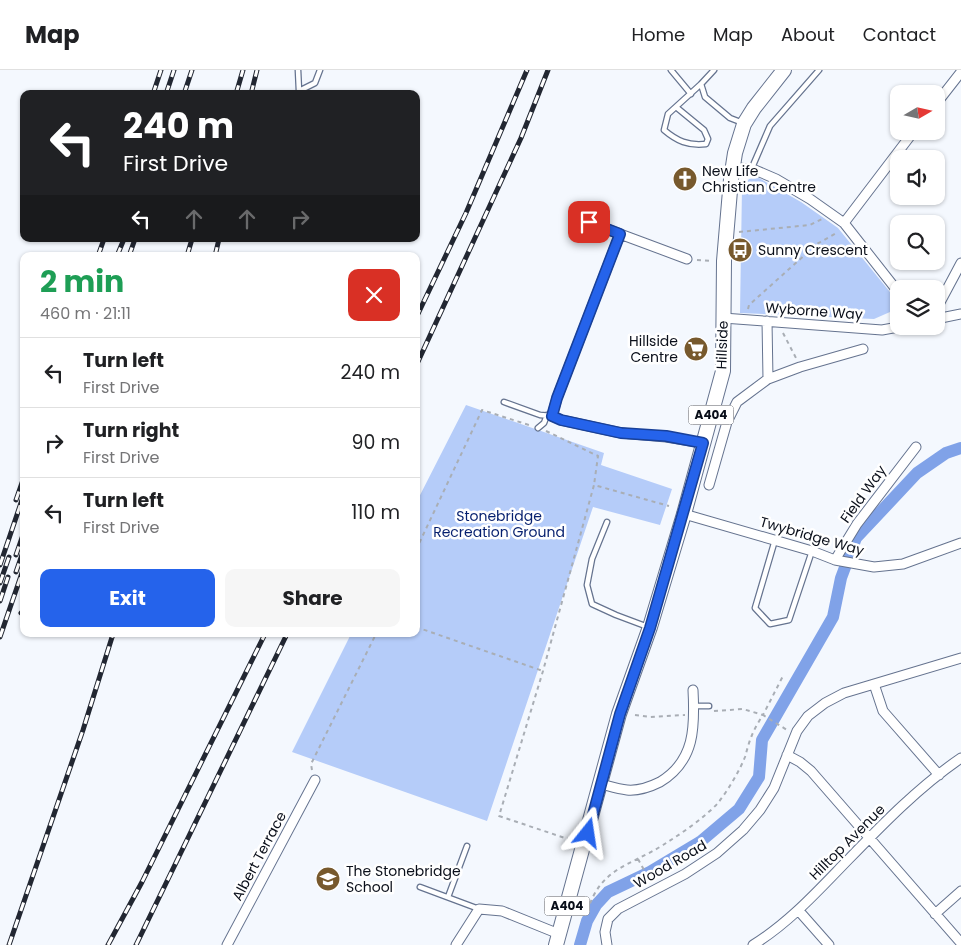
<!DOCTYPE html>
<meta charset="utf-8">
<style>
:root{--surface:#fff;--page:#f6f6f6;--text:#202124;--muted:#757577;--line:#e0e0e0;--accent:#2563eb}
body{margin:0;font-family:Poppins,sans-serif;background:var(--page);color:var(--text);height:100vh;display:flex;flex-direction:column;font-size:19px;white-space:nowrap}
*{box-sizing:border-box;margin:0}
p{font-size:16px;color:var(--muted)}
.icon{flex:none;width:28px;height:28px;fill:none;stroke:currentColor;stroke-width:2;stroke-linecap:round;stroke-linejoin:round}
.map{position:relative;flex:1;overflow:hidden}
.drawer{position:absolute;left:20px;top:182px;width:400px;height:385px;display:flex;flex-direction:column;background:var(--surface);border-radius:10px;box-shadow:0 1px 4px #0004}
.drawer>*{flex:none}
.top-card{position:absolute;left:20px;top:20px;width:400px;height:152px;border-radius:10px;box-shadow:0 1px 4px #0004;background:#202124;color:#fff;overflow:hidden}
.needle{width:32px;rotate:81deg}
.fabs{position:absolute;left:890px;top:15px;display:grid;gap:10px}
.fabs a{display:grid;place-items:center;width:55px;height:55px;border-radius:10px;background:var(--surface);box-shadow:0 1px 4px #0004;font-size:25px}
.pin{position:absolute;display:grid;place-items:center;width:42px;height:42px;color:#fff;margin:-21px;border-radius:10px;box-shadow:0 2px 8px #0006}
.me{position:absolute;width:55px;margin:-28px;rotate:15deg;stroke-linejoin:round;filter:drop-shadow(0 0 4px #0008)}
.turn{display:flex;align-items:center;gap:18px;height:105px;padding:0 20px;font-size:22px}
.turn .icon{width:65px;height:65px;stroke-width:2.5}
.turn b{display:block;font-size:35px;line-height:42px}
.lanes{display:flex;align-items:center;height:48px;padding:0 20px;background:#0003;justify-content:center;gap:25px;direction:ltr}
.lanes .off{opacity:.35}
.round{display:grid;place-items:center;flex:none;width:52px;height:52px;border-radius:10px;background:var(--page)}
.headline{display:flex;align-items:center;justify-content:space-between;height:85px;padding:0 20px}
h1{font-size:30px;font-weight:700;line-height:38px;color:#1e9e55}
.cta{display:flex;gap:10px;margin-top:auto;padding:10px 20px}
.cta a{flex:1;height:58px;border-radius:10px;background:var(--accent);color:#fff;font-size:20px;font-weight:700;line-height:58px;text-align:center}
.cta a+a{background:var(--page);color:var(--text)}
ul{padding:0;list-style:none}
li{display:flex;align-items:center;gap:15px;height:70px;padding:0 20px;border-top:1px solid var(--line)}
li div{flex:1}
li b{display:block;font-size:19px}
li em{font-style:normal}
header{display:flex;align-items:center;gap:30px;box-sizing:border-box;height:70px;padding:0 25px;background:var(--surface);border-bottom:1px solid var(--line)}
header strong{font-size:24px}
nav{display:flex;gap:28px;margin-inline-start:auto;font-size:18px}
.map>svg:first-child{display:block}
.green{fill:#b5ccf9}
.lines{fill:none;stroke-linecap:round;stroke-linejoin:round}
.canal{stroke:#80a2e8;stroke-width:12}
.service-casing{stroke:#65738f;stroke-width:7}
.minor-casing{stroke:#65738f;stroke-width:11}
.primary-casing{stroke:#65738f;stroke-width:16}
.path{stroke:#a9aeb5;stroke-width:2;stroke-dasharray:4 4;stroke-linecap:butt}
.service{stroke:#fff;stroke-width:4.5}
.minor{stroke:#fff;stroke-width:9}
.primary{stroke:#fff;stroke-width:14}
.rail-casing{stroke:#222732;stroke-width:5}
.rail{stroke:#fff;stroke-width:3;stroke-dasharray:9;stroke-linecap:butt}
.route-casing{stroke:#184099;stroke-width:12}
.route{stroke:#2563eb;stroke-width:9}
.labels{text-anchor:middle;stroke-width:5;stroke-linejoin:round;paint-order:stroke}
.shield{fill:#fff;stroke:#54575f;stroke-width:1}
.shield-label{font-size:12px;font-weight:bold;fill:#0a0f1a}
.poi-label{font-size:14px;fill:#0a0f1a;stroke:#fff;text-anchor:start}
.street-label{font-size:14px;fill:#0a0f1a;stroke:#fff}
.park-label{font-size:14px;fill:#051f6e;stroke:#fff}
</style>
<header>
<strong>Map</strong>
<nav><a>Home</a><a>Map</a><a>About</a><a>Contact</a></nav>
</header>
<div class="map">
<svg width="961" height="875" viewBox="0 0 961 875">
<rect width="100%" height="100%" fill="#f4f8fe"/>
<path class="green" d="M759,108L801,132L838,158L894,227L890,242L874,249L740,243L742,118L749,109Z
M466,335L604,383L601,395L672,419L660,455L593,437L487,751L292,682L351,564H416V433Z"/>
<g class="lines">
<path class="canal" d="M580,875L587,851L596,835L608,822L650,802L700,772L739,739L759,707L762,670L833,547L841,508L856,468L917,403L946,383L961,378"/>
<defs>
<path id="service" d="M298,0L299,21L315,13L320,0
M671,0L691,24
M714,0L701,14L705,27L730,48L743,53
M676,37L704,60L708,69L706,74C688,76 677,71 664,60L668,44L701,14
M751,100L770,56L819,0
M504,332L540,345L552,346
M538,358L544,353L547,345
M607,452L592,489L587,515L592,534L616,545L648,557
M775,470L755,538L770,554L789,550L812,481
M694,636H709
M420,817L479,839
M448,827L467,776"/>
<path id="minor" d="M936,34L961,2
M733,97L755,100L776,109L810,129L844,153L899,223
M589,152L620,164
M844,153L914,61
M687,189L620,164L557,328L552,346L561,350L621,363L666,367L703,373
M936,240L961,193
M723,248L882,260L904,256
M936,249L961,244
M767,251L768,309
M709,415L727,352L737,332L768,309L800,297L863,279
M684,444L812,481L835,490L874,497L903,494L961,473
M835,490L857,454L916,377
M874,614L883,641L939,705
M787,685L800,692L811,701L961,873
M601,714C609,716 618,719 627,720C638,721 650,717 660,712C695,691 695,657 693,620
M799,841L829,875
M935,844L961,821
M227,875L315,710
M456,875L479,839L502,841L559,864
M607,875L605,862L608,849L618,839L685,804L717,783L743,760L760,740L774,718L797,661L808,646L825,633L844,623L961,588
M753,875C787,854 814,825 842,796C879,758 917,718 961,688"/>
<path id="primary" d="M556,875L619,644L650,557L684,444L723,301L724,191L731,109L735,83L744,54L754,38L784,0"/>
</defs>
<use href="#service" class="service-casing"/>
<use href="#minor" class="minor-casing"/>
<use href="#primary" class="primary-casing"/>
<path class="path" d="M739,162L810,155L822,149
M697,190L712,191
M748,239L749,235L817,174L838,162
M783,263L796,288
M546,361L598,386L594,415
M416,480L482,340L532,356
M416,557L543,601
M714,641L743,639L763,645L784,604
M635,645L650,647L685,645
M312,700L311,694L376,564
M571,770L499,746L543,601L594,415L669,436
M638,789L650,811
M578,837L588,839C602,797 630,796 663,775C682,763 703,749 718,733C728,720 739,702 745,687C747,680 749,672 752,665C755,658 759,651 763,645L787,660"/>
<use href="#service" class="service"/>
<use href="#minor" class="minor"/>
<use href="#primary" class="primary"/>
<defs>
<path id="rail" d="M153,24L161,0
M166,24L174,0
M184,24L192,0
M236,24L243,0
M251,24L257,0
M98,186L104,169
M117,186L124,169
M129,186L135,169
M187,186L192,169
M215,186L219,169
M416,248L466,143L527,0
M416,296L521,68L548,0
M16,430L24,407
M16,485L24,462
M0,495L24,424
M16,502L24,479
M0,513L9,487
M0,531L8,507
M21,543L24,540
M0,567L24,497
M9,875L83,660L113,564
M108,875L142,812L265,564
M136,875L287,564"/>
</defs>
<use href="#rail" class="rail-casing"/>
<use href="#rail" class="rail"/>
</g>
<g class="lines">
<defs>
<path id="route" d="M588,763L620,644L650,558L703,373L666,366L621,363L561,350L552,346L557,328L620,164L589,152"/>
</defs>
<use href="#route" class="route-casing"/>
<use href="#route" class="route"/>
</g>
<defs>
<symbol id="church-disc" viewBox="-11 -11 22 22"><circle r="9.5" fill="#77592d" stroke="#fff"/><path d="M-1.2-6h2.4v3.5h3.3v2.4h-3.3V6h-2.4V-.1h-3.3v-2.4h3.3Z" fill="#fff"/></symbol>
<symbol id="bus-disc" viewBox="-11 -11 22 22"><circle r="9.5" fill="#77592d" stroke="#fff"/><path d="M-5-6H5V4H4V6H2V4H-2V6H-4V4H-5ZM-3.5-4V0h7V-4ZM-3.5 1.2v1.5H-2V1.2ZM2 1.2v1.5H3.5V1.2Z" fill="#fff"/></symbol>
<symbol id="supermarket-disc" viewBox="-11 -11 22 22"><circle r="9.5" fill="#77592d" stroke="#fff"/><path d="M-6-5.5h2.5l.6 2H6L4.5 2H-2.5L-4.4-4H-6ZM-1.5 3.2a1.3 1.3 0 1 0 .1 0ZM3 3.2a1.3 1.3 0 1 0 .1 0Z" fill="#fff"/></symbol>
<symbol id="school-disc" viewBox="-11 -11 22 22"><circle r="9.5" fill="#77592d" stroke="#fff"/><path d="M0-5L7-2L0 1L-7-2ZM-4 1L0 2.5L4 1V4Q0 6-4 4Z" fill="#fff"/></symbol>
</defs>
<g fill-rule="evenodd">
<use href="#church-disc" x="671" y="95" width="28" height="28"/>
<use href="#bus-disc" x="726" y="166" width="28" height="28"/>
<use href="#supermarket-disc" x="682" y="265" width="28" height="28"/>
<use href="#school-disc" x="314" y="795" width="28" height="28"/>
</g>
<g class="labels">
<g class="shield">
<rect x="688.5" y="335.5" width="45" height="19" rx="4"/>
<rect x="544.5" y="826.5" width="45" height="19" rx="4"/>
</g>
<g class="shield-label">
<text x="711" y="349">A404</text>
<text x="567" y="840">A404</text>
</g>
<g class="poi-label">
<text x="702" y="106">New Life<tspan x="702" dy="16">Christian Centre</tspan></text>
<text x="758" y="185">Sunny Crescent</text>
<text x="678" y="276" text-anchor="end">Hillside<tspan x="678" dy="16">Centre</tspan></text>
<text x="346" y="806">The Stonebridge<tspan x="346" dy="16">School</tspan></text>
</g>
<g class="street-label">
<text transform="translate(814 241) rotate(4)" y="5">Wyborne Way</text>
<text transform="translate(722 275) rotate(-88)" y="5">Hillside</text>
<text transform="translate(863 424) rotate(-54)" y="5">Field Way</text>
<text transform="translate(812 466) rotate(16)" y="5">Twybridge Way</text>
<text transform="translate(847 772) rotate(-45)" y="5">Hilltop Avenue</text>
<text transform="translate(259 786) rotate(-62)" y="5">Albert Terrace</text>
<text transform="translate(670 794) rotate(-30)" y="5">Wood Road</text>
</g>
<g class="park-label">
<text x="499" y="451">Stonebridge<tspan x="499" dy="16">Recreation Ground</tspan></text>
</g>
</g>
</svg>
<div class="fabs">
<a><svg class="needle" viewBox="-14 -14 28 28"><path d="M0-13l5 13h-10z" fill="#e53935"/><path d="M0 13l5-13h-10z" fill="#757577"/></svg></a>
<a><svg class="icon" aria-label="sound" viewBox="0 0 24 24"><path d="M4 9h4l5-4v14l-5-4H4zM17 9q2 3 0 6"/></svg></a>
<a><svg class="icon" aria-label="search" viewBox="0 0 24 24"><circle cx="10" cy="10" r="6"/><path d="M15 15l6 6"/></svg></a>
<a><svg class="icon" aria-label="layers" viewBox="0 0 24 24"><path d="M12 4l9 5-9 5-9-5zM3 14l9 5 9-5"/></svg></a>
</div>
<div class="pin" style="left:589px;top:152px;background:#d93025"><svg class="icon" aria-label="arrive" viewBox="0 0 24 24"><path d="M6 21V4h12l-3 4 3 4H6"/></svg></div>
<svg class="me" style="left:588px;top:763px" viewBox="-20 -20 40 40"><path d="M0-17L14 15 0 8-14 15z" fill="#2563eb" stroke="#fff" stroke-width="4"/></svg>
<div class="top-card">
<div class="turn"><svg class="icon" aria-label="left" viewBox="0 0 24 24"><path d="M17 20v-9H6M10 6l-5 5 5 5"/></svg><div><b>240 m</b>First Drive</div></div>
<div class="lanes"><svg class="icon" aria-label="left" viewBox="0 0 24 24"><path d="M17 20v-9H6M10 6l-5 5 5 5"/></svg><svg class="icon off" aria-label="ahead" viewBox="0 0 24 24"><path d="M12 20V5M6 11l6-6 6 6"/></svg><svg class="icon off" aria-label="ahead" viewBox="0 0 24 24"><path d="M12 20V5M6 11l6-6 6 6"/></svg><svg class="icon off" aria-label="right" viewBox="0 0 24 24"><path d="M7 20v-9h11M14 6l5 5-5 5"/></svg></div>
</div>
<section class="drawer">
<div class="headline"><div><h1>2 min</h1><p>460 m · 21:11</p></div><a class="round" style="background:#d93025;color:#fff"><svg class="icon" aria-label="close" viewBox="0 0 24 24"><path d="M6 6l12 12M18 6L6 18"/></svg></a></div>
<ul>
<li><svg class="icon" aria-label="left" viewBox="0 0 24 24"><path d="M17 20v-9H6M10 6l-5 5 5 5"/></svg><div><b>Turn left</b><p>First Drive</p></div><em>240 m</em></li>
<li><svg class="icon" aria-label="right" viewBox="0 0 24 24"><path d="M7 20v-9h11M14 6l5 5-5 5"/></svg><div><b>Turn right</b><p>First Drive</p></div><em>90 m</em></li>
<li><svg class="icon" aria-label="left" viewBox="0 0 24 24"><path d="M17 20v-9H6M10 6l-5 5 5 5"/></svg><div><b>Turn left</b><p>First Drive</p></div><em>110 m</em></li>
</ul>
<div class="cta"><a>Exit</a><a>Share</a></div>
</section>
</div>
